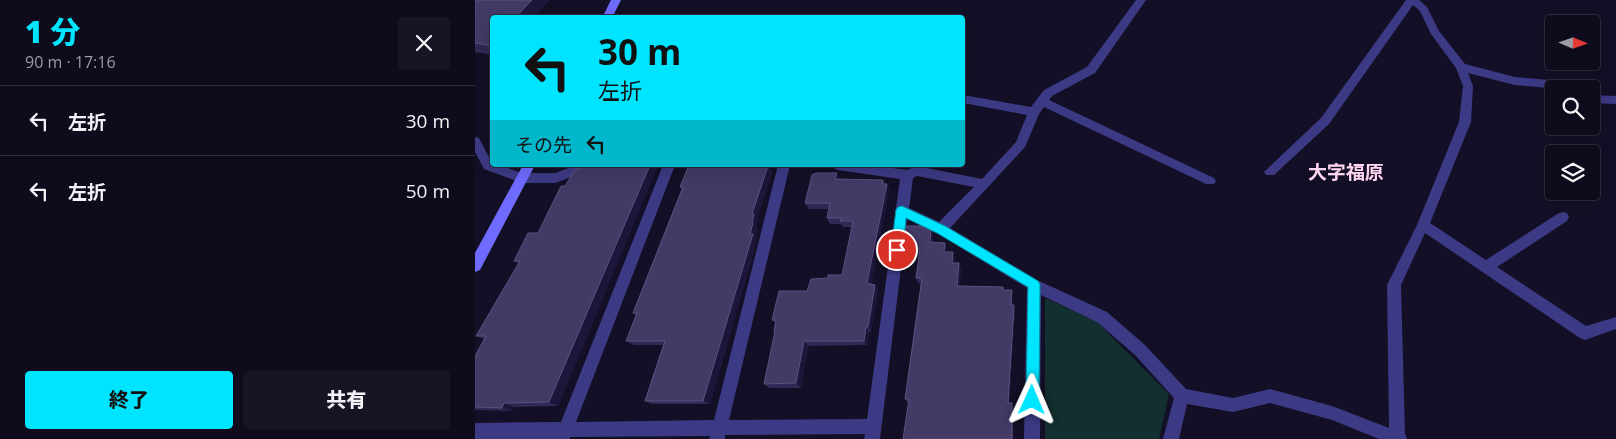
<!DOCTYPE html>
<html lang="ja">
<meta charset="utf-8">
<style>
:root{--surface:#0e0b1c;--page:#171425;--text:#f1f3f6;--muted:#9b9ba3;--line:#2e2b3b;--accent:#00e5ff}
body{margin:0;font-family:"Open Sans","Noto Sans JP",sans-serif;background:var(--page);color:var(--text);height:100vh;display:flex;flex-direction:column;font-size:19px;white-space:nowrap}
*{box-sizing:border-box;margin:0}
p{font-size:16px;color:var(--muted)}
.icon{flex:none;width:28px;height:28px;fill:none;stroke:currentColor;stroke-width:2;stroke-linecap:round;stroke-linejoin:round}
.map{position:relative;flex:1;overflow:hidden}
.panel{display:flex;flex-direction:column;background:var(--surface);width:475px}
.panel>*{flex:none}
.hud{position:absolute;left:15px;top:15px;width:475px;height:152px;border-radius:5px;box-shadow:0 5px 20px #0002,0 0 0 1px var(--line);background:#00e5ff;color:#111;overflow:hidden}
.needle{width:32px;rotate:92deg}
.buttons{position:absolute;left:1070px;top:15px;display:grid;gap:10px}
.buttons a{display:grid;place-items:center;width:55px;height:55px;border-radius:5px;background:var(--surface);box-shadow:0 5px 20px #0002,0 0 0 1px var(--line);font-size:25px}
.pin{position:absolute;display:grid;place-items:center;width:42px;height:42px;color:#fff;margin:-21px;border:2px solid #fff;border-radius:50%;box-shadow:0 1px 5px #0007}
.me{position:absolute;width:55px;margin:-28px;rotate:1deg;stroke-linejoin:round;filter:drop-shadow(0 0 4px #0008)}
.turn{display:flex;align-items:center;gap:18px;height:105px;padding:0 25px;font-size:22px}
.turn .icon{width:65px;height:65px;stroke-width:2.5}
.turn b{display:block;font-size:35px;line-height:42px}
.then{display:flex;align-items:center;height:48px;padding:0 25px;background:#0003;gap:10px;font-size:19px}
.round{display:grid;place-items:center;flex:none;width:52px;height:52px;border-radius:5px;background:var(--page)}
.summary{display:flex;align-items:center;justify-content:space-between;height:85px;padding:0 25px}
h1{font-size:30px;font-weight:800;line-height:38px;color:var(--accent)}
.cta{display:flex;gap:10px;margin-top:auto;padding:10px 25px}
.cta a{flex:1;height:58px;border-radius:5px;background:var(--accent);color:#111;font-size:20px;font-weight:800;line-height:58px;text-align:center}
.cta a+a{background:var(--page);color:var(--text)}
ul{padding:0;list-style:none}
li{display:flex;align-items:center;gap:15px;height:70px;padding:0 25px;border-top:1px solid var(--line)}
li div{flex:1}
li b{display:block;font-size:19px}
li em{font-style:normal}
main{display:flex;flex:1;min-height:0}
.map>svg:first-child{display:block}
.green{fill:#12302f}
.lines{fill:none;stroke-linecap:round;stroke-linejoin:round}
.minor{fill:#3d3a85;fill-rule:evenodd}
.secondary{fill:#6f6bff;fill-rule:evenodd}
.wall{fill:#312854}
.shaded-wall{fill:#1d163a}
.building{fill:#433a66;stroke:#5a527e}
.route{fill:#00e5ff;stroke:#0095a6}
.labels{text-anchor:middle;stroke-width:5;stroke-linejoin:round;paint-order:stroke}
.quarter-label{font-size:19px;font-weight:bold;fill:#ffd6f0;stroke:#130f26}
</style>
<main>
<section class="panel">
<div class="summary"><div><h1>1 分</h1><p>90 m · 17:16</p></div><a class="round"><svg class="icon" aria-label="close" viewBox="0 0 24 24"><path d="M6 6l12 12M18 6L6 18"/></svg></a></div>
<ul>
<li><svg class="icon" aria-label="left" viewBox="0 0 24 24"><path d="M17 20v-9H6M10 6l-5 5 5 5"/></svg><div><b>左折</b></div><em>30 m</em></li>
<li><svg class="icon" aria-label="left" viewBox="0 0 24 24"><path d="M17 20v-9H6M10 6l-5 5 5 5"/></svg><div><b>左折</b></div><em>50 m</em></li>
</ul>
<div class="cta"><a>終了</a><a>共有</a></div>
</section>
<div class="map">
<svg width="1141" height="439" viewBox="0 0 1141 439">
<rect width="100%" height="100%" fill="#130f26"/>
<path class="green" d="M570,298L621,321L694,394L684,439H570Z"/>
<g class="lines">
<path class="minor" d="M661,0H671L620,73L577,96L574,100L739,178L741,181L739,184H731L569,107L564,114L550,147L475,228L564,281L632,312L670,345L711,389L758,398L795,389L857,406L914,428L912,285L942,225L984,122L988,86L981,68L956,34L945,11L938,5L854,124L799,175H791L789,172L846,118L931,0H944L952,7L964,31L990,64L1040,77L1074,80L1087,89H1079V92L1072,88L1040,85L993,73L998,86L996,122L955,223L1011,260L1084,213L1088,212L1092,213L1094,217L1092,221L1022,267L1111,326L1141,317V329L1110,340L1105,338L950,233L926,285L930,434L932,439H904L857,420L795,403L758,412L712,404L704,439H688L699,398L660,355L622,322L566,295L565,439H549L552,288L462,233L432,219L405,439H389L390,434L250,435V439H234L235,436L95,437V439H0V423L86,422L188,165H200L101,422L239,420L303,165H315L254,420L392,419L425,179L363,170L359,168L357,165H396L432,170L442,166L507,179L541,142L552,115L488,103V95L556,107L569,90L612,67ZM442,176L499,187L464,222L434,208L438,178Z
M1116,95L1141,96V104L1116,103Z
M0,137L4,138L18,165H24L47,173H80L102,165H122L120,168L80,183H47L9,169L0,152Z"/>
<path class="secondary" d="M136,0H146L137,18H127Z
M48,165H60L5,270L0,272V253Z"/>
</g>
<path class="wall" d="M0,0H75L58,18H18V55L0,52Z
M115,165H183L83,406L39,407L37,411L0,410V356L9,339L1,336L44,264L39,261L63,233L90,186Z
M297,172L282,218L283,220L281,227L283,229L280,238L282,240L235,404H177L170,401L188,345H159L151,341L161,315L158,313L207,189L205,187Z
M364,179L408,180L410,184L414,190L396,284L400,285L403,290L396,332H394L392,345L333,346L326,388H294L289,384L300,332L299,331L300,323L297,320L332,291L353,278L367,275L377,227H368L366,224H355L352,218L354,209H334L330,203Z
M456,227L458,233L457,242L470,243L472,248L471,252L480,258L479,263L486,269L484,286L528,287L529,290H537V305L540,310L534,403H537L538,406V439H428L434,402H432L430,399L446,283H443L441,278L444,255H429L427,249Z"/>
<path class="shaded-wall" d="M57,0H75L58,18H40Z
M175,165H183L83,406L74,402Z
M293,166L297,172L282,218L283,220L281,227L283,229L280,238L282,240L235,404L228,401L275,234L277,214Z
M362,173L365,179H360Z
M412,184L414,190L395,288L392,283Z
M456,227L458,233L457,248L455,242Z
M470,243L472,248L471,258L469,252Z
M478,252L480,258L478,269L477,263Z
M484,263L486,269L483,291L482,286Z
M400,285L403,290L396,332L393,327Z
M539,305L540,310L534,406L533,403Z
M391,327L394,332L392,345L389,341Z
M329,341L333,346L326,388L321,383Z
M29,403L39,407L37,411L27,408Z"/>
<path class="building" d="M0,0H57L40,18H18V46L0,43Z
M115,165H175L74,402L29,403L27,408L0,407V356L11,336H1L45,261H39L53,233H63L86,186H90L99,171Z
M214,165L293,166L277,214H279L277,223H278L275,234H278L228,401H170L190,341H151L162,313H158L208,187H205Z
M341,173H362L360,179L408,180L407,184H412L392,283L400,285L393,327H391L389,341H329L321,383L289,384L300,331H299L301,320H297L304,291H332L336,279L353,278V275H367L378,221H365L366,218H352L355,203H330L337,175Z
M430,226H454L456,227L455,242L470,243L469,252H478L477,263H484L482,286L528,287V290H537L536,305H539L533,403H537V439H428L434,399H430L447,278H441L445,249H427Z"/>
<path class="route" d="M427,206L470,226L563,281L565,284L564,400L562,405L557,407L553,405L551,400L553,287L462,233L431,218L428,250L426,253H418L416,250L421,210L423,207Z"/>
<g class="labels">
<g class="quarter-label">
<text x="871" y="179">大字福原</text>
</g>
</g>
</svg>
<div class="buttons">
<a><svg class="needle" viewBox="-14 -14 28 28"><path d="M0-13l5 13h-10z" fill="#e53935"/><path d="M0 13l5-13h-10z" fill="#9b9ba3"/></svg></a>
<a><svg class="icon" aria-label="search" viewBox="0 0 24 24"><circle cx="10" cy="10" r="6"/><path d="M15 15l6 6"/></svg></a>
<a><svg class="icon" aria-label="layers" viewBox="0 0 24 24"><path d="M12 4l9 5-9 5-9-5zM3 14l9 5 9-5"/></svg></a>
</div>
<div class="pin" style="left:422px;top:250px;background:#d93025"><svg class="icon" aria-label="arrive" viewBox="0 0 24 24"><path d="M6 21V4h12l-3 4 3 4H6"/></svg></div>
<svg class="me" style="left:557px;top:400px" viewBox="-20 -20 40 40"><path d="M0-17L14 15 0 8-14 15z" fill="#00e5ff" stroke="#fff" stroke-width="4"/></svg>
<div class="hud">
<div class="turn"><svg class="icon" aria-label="left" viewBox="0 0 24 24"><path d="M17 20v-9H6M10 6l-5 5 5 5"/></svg><div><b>30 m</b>左折</div></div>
<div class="then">その先<svg class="icon" aria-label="left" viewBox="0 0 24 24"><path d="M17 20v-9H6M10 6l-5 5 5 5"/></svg></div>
</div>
</div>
</main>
